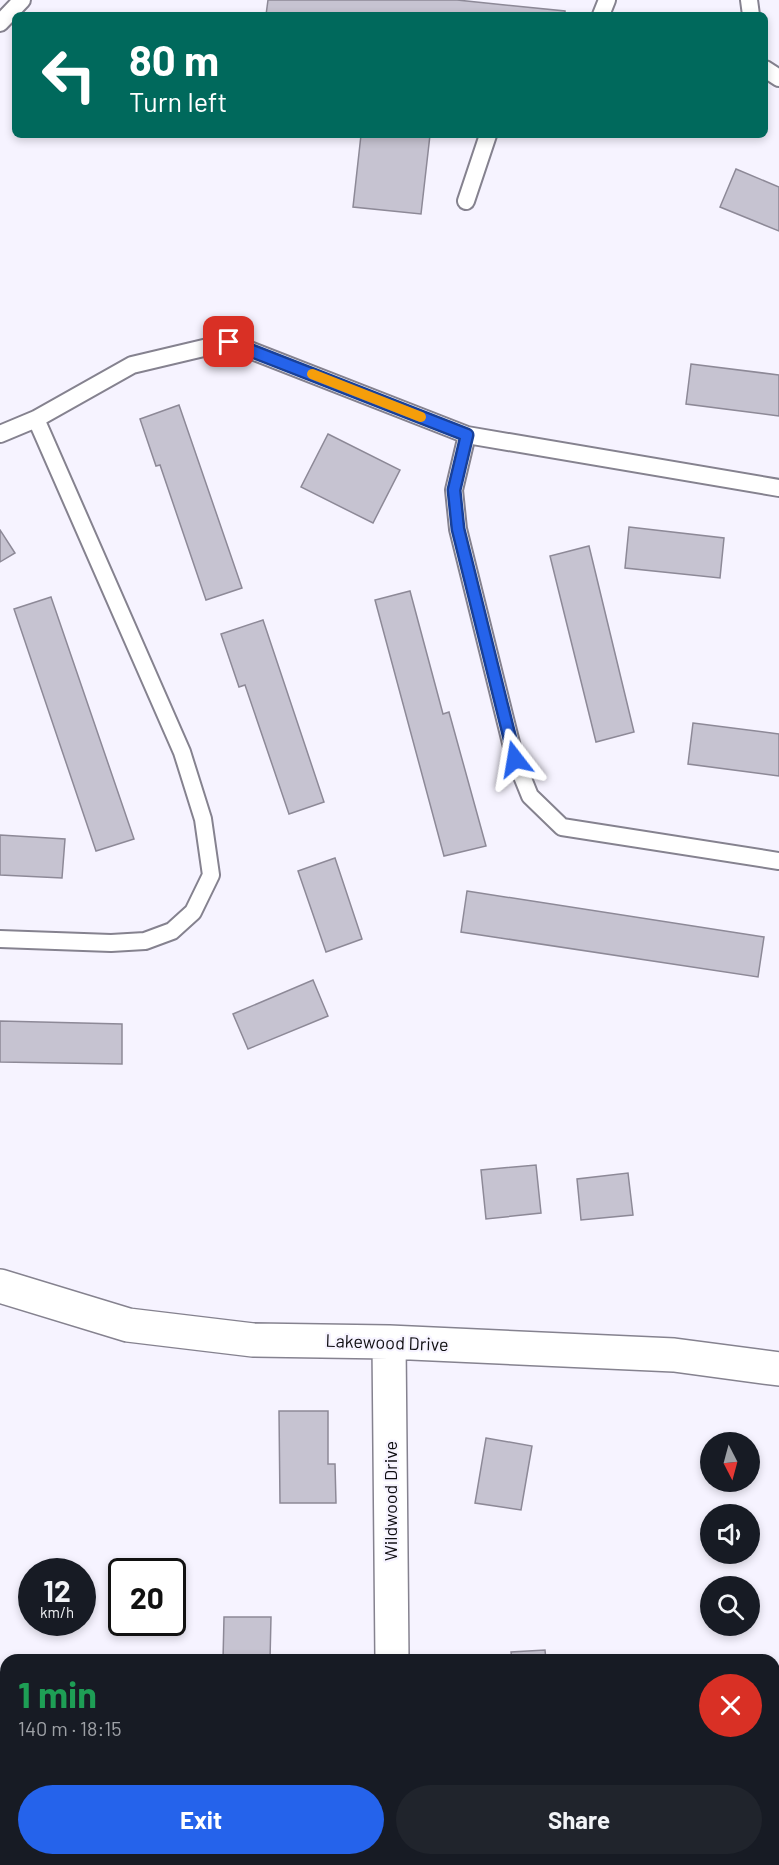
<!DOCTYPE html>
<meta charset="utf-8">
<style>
:root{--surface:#171b24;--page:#20242c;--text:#f1f3f6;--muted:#9ea1a6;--accent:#2563eb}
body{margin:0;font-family:Barlow,sans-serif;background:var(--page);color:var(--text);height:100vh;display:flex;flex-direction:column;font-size:22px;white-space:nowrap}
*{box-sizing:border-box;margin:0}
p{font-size:20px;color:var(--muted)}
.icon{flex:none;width:33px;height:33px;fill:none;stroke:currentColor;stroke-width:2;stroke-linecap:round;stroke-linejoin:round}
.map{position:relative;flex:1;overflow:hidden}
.sheet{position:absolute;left:0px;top:1654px;width:780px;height:212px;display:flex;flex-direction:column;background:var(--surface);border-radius:18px 18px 0 0;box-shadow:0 3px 9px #0003}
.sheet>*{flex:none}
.top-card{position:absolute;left:12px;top:12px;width:756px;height:126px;border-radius:9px;box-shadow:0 3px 9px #0003;background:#00695c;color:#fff;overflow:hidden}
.needle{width:39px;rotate:174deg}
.fabs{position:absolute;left:700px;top:1432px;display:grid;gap:12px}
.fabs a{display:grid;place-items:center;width:60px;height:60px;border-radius:50%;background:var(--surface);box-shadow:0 3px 9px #0003;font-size:30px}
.speed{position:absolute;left:18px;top:1558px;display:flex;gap:12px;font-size:30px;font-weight:700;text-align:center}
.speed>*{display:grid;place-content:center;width:78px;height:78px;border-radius:50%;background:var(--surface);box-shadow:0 3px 9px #0003;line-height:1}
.speed small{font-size:15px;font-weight:400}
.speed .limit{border:3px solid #111;border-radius:9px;background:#fff;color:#111}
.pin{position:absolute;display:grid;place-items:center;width:51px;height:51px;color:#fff;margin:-26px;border-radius:12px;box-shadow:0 3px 9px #0006}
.me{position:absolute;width:66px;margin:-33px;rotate:346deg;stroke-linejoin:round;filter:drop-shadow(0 0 4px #0008)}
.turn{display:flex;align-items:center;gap:21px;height:126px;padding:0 18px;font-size:27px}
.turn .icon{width:78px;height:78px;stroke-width:2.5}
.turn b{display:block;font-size:42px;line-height:51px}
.round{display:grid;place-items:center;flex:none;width:63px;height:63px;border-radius:32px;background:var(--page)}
.headline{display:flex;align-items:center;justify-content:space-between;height:102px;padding:0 18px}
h1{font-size:36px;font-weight:700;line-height:45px;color:#1e9e55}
.cta{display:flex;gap:12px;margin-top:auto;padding:12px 18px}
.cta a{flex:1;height:69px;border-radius:36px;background:var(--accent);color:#fff;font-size:24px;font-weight:700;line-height:69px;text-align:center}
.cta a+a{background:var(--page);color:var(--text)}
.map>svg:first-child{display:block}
.green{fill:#bbd180}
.building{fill:#c6c3d1;stroke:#8d8997;stroke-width:1.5}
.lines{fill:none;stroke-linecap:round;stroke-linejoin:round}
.service-casing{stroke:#85828f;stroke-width:20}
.minor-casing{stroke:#85828f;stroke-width:36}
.service{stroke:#fff;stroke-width:16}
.minor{stroke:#fff;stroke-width:33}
.route-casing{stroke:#184099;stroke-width:15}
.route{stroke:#2563eb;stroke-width:10}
.slow{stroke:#f59e0b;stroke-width:10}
.labels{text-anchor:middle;stroke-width:4.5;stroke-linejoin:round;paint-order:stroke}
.street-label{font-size:18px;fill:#0e0d11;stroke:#f6f3ff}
</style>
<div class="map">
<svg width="779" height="1865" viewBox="0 0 779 1865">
<rect width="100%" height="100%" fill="#f6f3ff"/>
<path class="green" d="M779,1851V1865H647L694,1860H774V1852Z"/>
<path class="building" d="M268,0H457L565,11V15H266Z
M361,135H430L421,214L353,207Z
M736,169L779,187V231L720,207Z
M691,364L779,375V416L686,404Z
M179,405L242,588L206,600L160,465L156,466L140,419Z
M328,434L400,470L373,523L301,487Z
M629,527L724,538L720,578L625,568Z
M0,530L15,553L0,562Z
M589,546L634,732L596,742L550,556Z
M410,591L443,714L449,712L486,846L444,856L375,600Z
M51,597L134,839L96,851L14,609Z
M263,620L324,802L289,814L245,685L239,687L221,634Z
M693,723L779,734V776L688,764Z
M0,835L65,839L62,878L0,875Z
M335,858L362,939L326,952L298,871Z
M467,891L764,937L758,977L461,932Z
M313,980L328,1016L248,1049L233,1014Z
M0,1021L122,1024V1064L0,1062Z
M536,1165L541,1213L486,1219L481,1170Z
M628,1173L633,1215L581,1220L577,1179Z
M279,1411H328V1464H335L336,1503H280Z
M486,1438L532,1446L521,1510L475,1503Z
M224,1617H271L270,1660H223Z
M545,1650L546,1660H512L511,1652Z"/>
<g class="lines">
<defs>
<path id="service" d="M749,0L751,15
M601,15L607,0
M0,23L22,0
M765,69L779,78
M466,201L488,135
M0,434L36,419L132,365L229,342L467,435L454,490L458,529L515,759L530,796L562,827L779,861
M467,435L779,488
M0,939L111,943L145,941L172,931L193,912L211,875L203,819L182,752L36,419"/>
<path id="minor" d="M0,1286L128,1325L253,1340L389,1342L674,1355L779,1369
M389,1342L392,1660
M393,1860V1864"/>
</defs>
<use href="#service" class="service-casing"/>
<use href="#minor" class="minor-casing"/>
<use href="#service" class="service"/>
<use href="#minor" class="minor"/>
</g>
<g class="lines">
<defs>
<path id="route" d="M229,342L467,435L454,490L458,529L515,759"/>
</defs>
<use href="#route" class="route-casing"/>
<use href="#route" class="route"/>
<path class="slow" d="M312,374L421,417"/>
</g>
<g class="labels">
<g class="street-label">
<text transform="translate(387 1343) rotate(2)" y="6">Lakewood Drive</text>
<text transform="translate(391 1501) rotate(-90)" y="6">Wildwood Drive</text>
</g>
</g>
</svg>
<div class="fabs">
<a><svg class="needle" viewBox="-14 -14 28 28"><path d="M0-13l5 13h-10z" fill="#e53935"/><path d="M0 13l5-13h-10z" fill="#9ea1a6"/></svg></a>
<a><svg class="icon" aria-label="sound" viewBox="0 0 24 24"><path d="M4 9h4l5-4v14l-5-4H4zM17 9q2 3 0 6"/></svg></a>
<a><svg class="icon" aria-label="search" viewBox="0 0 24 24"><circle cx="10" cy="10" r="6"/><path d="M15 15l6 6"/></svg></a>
</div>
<div class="speed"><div>12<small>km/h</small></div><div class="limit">20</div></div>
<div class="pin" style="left:229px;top:342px;background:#d93025"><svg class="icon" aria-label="arrive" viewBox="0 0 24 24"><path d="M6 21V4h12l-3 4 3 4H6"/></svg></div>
<svg class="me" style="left:515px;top:759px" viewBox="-20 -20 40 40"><path d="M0-17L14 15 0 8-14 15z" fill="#2563eb" stroke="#fff" stroke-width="4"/></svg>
<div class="top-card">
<div class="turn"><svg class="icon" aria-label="left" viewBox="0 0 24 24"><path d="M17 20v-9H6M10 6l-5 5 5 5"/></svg><div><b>80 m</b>Turn left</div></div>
</div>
<section class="sheet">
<div class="headline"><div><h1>1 min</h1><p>140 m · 18:15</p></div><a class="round" style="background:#d93025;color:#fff"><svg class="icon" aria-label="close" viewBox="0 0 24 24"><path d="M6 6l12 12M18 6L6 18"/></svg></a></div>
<div class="cta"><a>Exit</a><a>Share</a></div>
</section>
</div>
